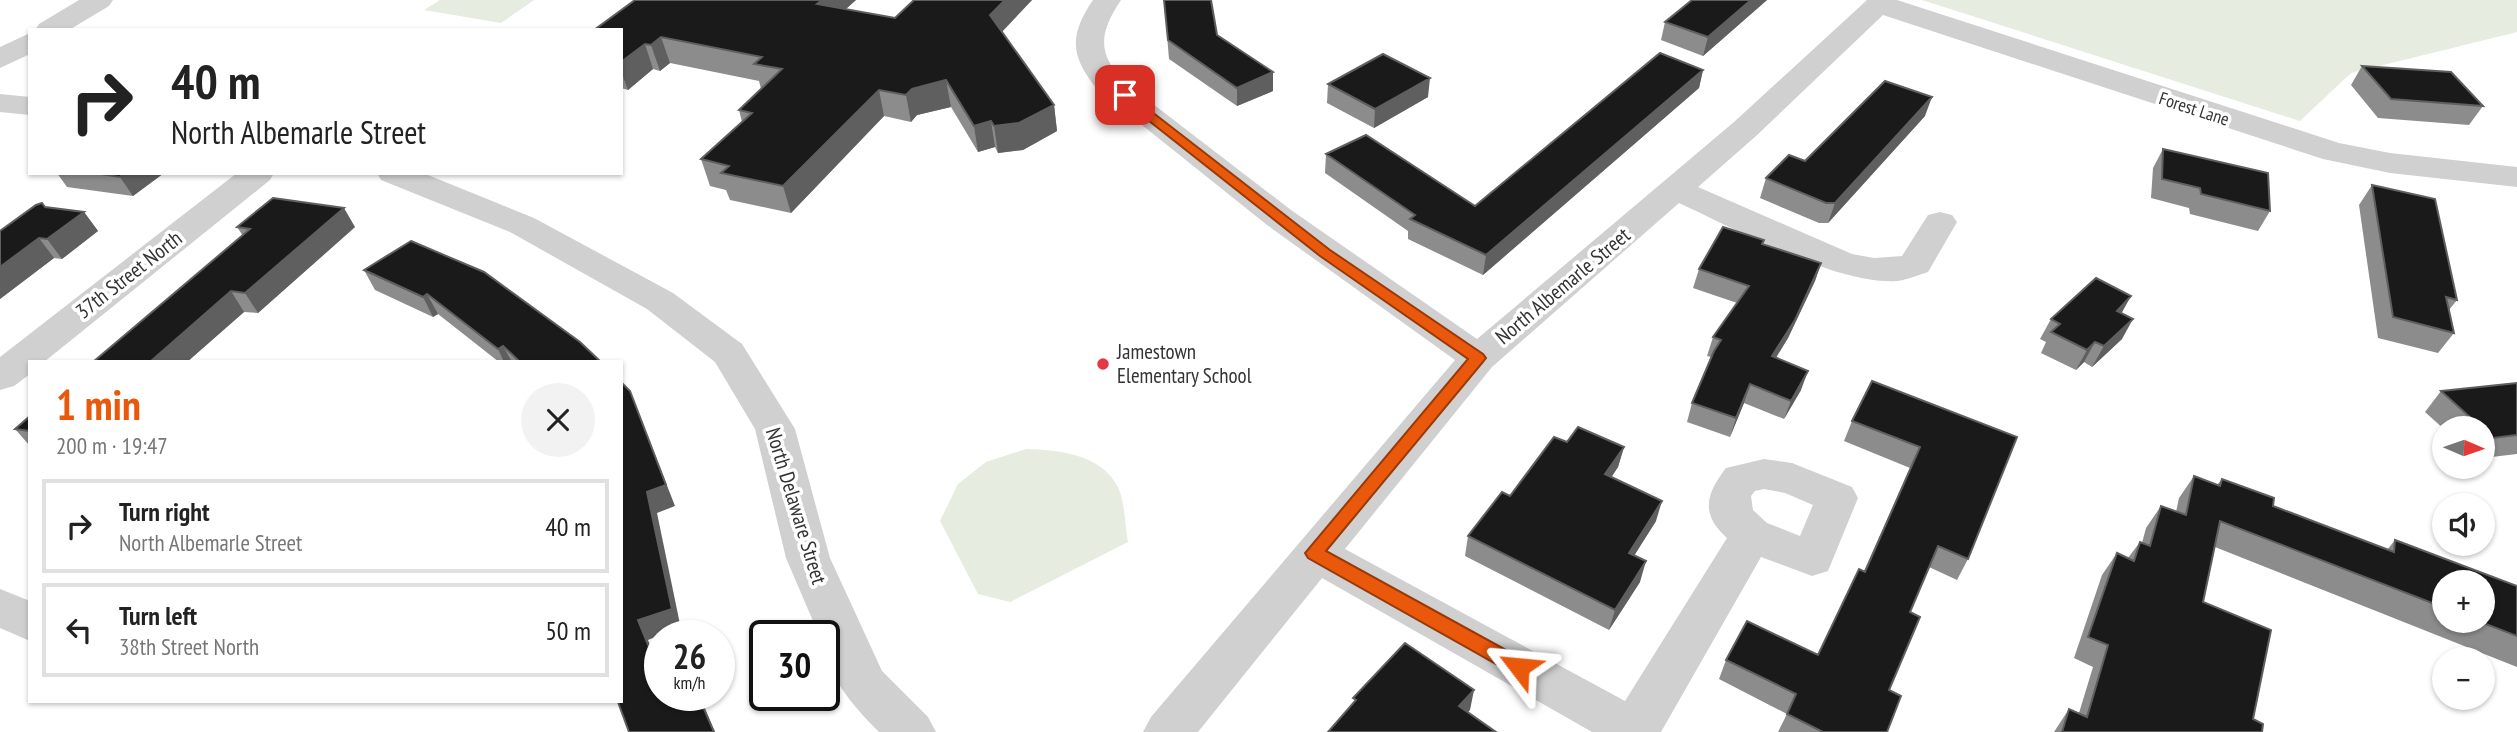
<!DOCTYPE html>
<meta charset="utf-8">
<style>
:root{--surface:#fff;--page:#f2f2f2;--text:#222;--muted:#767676;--line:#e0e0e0;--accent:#ea580c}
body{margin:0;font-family:"PT Sans Narrow",sans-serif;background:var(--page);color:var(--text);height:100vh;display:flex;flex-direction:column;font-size:26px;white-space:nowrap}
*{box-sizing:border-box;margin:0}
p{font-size:23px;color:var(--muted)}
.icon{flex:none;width:38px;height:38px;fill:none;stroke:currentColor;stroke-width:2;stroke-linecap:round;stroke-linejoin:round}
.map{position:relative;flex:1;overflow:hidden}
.details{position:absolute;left:28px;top:360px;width:595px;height:343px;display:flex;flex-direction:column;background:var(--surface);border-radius:0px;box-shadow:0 2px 5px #0004}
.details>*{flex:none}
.guide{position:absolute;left:28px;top:28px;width:595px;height:147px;border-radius:0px;box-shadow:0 2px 5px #0004;background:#fff;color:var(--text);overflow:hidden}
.needle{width:46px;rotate:92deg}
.buttons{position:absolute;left:2432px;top:416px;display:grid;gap:14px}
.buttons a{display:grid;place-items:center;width:63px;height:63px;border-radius:50%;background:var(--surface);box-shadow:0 2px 5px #0004;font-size:35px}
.speed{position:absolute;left:644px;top:620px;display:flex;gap:14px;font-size:35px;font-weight:700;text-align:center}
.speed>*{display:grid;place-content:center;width:91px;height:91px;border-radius:50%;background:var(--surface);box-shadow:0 2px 5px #0004;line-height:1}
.speed small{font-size:18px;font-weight:400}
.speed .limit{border:4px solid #111;border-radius:10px;background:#fff;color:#111}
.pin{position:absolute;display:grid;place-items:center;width:60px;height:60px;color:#fff;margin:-30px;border-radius:14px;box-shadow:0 4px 10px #0006}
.me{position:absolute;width:77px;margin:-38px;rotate:299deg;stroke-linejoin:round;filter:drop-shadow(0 0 5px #0008)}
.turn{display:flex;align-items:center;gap:24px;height:147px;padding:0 28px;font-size:32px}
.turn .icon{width:91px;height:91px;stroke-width:2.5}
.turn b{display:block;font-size:49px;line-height:60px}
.round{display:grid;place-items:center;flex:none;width:74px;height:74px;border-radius:37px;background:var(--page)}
.head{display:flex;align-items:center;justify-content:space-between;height:119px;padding:0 28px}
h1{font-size:42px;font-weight:700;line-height:52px;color:var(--accent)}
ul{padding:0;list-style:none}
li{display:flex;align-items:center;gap:21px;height:94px;margin:0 14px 10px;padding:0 14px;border:4px solid var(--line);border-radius:0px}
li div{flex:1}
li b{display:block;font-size:26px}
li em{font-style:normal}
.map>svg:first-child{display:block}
.green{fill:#e6ecdf}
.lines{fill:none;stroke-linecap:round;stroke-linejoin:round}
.minor{fill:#d0d0d0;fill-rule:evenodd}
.wall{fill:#8c8c8c;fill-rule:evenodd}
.shaded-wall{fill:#5f5f5f}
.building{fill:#1a1a1a;stroke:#5f5f5f;stroke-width:2}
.route{fill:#ea580c;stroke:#983908;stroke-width:2}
.poi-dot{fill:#e63946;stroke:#fff;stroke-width:2.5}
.labels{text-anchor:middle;stroke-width:7;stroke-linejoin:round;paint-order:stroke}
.far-street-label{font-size:18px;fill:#333;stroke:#fff}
.street-label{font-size:21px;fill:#333;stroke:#fff}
.poi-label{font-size:21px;fill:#333;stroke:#fff;text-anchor:start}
</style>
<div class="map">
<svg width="2517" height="732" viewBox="0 0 2517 732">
<rect width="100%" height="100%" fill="#fff"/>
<path class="green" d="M440,0H534L501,23L424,10Z
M1922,0H2517V32L2351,73L2300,121Z
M1026,449C1059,450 1101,454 1118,487C1125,502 1125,526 1128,542L1010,602L978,594L940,521L958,484L986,462Z"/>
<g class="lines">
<path class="minor" d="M79,0H113L109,6L69,30H35L39,24Z
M1093,0H1121C1098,34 1097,56 1127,84L1291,210L1477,339L1734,122L1867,0H1897L2339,143L2390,153L2517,167V187L2390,173L2323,159L1883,15L1756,136L1698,187L1852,254L1874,258L1902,256L1928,215L1940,212L1952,215L1957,222L1928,272C1918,275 1907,280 1897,281C1836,285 1736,229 1679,203L1492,367L1345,549L1625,701L1727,538C1700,514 1706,494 1726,468L1764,459L1792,463L1852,487L1858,498L1828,571L1812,576L1761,557L1661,732H1592L1322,578L1198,732H1143L1151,717L1455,360L1267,225L1097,89C1070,56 1069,35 1093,0ZM1764,489L1785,493L1813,505L1800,536L1767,523L1753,510L1751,496L1755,491Z
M30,33V54L0,68V47Z
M0,94L30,97V115L0,112Z
M237,173H274L270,180L44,362H30V374L14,386L0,390V357Z
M377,173H423L534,218L673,293L742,344L795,429L830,558L882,671L928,717L936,732H879C853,706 824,674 824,635H819L786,558L755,429L715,362L647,309L510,232L381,180Z
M0,589L30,601V641L0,628Z"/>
</g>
<path class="wall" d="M635,0H856L846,9L895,18L914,0H1032L1002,32L1054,105L1057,131L1023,150L998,153L995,147L978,152L951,107L917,115L911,122L884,116L791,213L730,200L726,190L710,186L701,159L742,122L739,110L761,89L759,81L670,63L660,71L653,69L628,90L621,88V30Z
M1164,0L1273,91L1237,106L1169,59Z
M1692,0H1767L1703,56L1661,40L1665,22Z
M2362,66L2483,106L2469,125L2378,118L2351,85Z
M1703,70L1699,88L1483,275L1408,239V231L1325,173L1326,154L1475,206Z
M1328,84L1428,97L1374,128L1327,103Z
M1925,116L1828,223H1819L1760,198L1766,178L1805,161Z
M2163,149L2270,211L2258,231L2190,214L2189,208L2151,198L2153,168Z
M57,173H164L133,196L67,187Z
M2372,185L2457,300L2449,310L2454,333L2438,353L2378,338L2359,205Z
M45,207L84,212L98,231L62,259L54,258L0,299Z
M237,227H355L258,313L244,312L187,362H93L243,236Z
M1764,240L1763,244L1821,263L1815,281L1788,338L1776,358L1801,390L1784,419L1744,403L1730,437L1687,422L1692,403L1711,357L1707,356L1713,337L1737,303L1693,288L1699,269Z
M411,241L601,362H499L438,314L433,317L375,290L364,270Z
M2121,313L2122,339L2092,367L2084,362L2076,370L2041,353L2046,342L2040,339L2051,319Z
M2517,383V454L2483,458V429H2445V430L2425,412L2441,391Z
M30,416V446L15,429Z
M1852,421L2017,437L1968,559L1957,580L1929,567L1910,612L1889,690L1887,732H1778L1787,714L1719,679L1726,660L1818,655L1864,571L1910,468L1844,441Z
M1567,442L1624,447L1618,467L1611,477L1656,521L1634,556L1640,582L1609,630L1465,556L1468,536Z
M2194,476L2217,485L2222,479L2273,506L2387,550L2395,540L2517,586V667L2215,547L2203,602L2253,719L2262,732H2054L2069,709L2079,713L2093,667L2074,658L2102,575L2117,553L2128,558L2140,542L2142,543L2146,528L2161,506L2176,512L2179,498ZM2445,583L2483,621H2445Z"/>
<path class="shaded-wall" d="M822,0H856L823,29L817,4Z
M1005,0H1032L993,41L990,15Z
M1751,0H1767L1703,56L1708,37Z
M661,37L670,63L660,71L651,45Z
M645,44L653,69L628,90L621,71V62Z
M1703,70L1699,88L1483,275L1486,255Z
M1273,72V91L1237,106V88Z
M1430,78L1428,97L1374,128L1375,109Z
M946,80L951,107L917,115L911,122L906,95L912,89Z
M879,90L884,116L791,213L783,186Z
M1932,97L1925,116L1828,223L1835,203Z
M1054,105L1057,131L1023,150L998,153L994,126Z
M991,121L995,147L978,152L974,126Z
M124,173H164L133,196L120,177Z
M344,208L355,227L258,313L245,293Z
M84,212L98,231L62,259L47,239Z
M39,238L54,258L0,299V267Z
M1821,263L1815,281L1788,338L1765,375L1772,356Z
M231,291L244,312L187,362H150Z
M427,294L438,314L433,317L423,297Z
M2131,296L2120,316L2117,311Z
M2133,319L2122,339L2092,367L2104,346Z
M2095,342L2084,362L2076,370L2087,350Z
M503,346L512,362H504L498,349Z
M1808,371L1801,390L1784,419L1791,401Z
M1750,384L1744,403L1730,437L1736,418Z
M630,391L675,506L657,513L681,629L660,635L648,640L660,669V674L638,620L647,492Z
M1624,447L1618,467L1600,495L1605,474Z
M1662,501L1656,521L1623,573L1629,553Z
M1646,561L1640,582L1609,630L1615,610Z
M1474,690L1470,710L1455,726L1459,706Z
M698,695H699L715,732H714Z"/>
<path class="building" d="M635,0H822L817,4L895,18L914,0H1005L990,15L1054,105L1019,123L994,126L991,121L974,126L946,80L912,89L906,95L879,90L783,186L721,173L729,166L701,159L752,113L739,110L782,69L754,64L762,57L661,37L651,45L645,44L621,62V30H594Z
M1164,0H1211L1217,35L1273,72L1237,88L1168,40Z
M1692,0H1751L1708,37L1665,22Z
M1660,53L1703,70L1486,255L1410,219L1415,215L1326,154L1366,135L1475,206Z
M1383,54L1430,78L1375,109L1328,84Z
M2362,66L2451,72L2483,106L2391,99Z
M1885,81L1932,97L1835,203H1826L1766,178L1789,155L1805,161Z
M2163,149L2268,173L2270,211L2201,194L2200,188L2162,179Z
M95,173H124L120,177Z
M2372,185L2435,199L2457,300L2446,297L2454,333L2393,317Z
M273,198L344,208L245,293L231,291L150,362H93L250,229L237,227Z
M42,203L45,207L84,212L47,239L39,238L0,267V231L36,205Z
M1723,227L1764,240L1762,244L1821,263L1795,320L1772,356L1808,371L1791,401L1750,384L1736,418L1692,403L1714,351L1721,340L1713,337L1749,286L1699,269Z
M411,241L484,272L580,342L601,362H520L503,346L498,349L427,294L423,297L364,270Z
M2096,278L2131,296L2117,311L2133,319L2104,346L2095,342L2087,350L2051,332L2060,324L2051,319Z
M1872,381L2017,437L1968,559L1938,546L1910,612L1920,617L1889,690L1901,696L1887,732H1823L1787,714L1796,694L1726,660L1747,621L1818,655L1859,569L1865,572L1920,447L1852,421Z
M621,382L630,391L666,485L647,492L672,609L638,620L660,674V695H698L714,732H629L618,702H621Z
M2517,383V435L2493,438L2441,391Z
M30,416V431L15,429Z
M1578,427L1624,447L1605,474L1662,501L1629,553L1646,561L1615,610L1468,536L1502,492L1510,496L1554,437L1567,442Z
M2194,476L2220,486L2222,479L2274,498L2273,506L2394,552L2395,540L2517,586V636L2478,621H2483V583H2445V608L2220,521L2203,602L2271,630L2253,719L2263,724L2262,732H2062L2069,709L2087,717L2108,645L2088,637L2117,553L2134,561L2140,542L2150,546L2161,506L2186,515Z
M1405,643L1474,690L1459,706L1496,732H1328L1356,700L1353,698Z"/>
<path class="route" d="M1125,91L1330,250L1483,354L1486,358L1483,362L1326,551L1526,661L1529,667L1526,673L1519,675L1512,673L1308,558L1305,553L1468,359L1320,256L1120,98V93Z"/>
<circle class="poi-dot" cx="1103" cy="364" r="7"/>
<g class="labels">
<g class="far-street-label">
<text transform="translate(2194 109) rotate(18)" y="6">Forest Lane</text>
</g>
<g class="street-label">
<text transform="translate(129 275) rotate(-38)" y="7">37th Street North</text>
<text transform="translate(1563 286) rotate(-40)" y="7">North Albemarle Street</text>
<text transform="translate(796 506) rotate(73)" y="7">North Delaware Street</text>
</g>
<g class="poi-label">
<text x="1117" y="359">Jamestown<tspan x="1117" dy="24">Elementary School</tspan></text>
</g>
</g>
</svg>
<div class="buttons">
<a><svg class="needle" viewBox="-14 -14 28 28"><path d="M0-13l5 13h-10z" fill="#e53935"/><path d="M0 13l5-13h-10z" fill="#767676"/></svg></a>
<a><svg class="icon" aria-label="sound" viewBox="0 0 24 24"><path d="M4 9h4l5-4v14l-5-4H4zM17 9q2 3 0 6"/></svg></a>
<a>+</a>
<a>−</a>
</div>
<div class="speed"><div>26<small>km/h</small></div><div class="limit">30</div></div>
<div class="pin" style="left:1125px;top:95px;background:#d93025"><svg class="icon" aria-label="arrive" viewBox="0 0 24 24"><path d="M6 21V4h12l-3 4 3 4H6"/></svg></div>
<svg class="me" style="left:1519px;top:667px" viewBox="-20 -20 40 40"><path d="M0-17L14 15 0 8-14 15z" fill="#ea580c" stroke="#fff" stroke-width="4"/></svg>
<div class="guide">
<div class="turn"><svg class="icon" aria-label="right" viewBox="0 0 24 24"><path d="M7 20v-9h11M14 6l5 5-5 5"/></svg><div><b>40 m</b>North Albemarle Street</div></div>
</div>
<section class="details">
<div class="head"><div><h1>1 min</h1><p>200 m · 19:47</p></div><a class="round"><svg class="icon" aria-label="close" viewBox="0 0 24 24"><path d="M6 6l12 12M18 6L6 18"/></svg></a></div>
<ul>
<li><svg class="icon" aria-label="right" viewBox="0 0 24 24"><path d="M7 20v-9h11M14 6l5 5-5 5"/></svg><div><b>Turn right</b><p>North Albemarle Street</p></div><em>40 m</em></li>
<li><svg class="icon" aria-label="left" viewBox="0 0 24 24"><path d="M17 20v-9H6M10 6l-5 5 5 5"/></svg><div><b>Turn left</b><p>38th Street North</p></div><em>50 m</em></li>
</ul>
</section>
</div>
